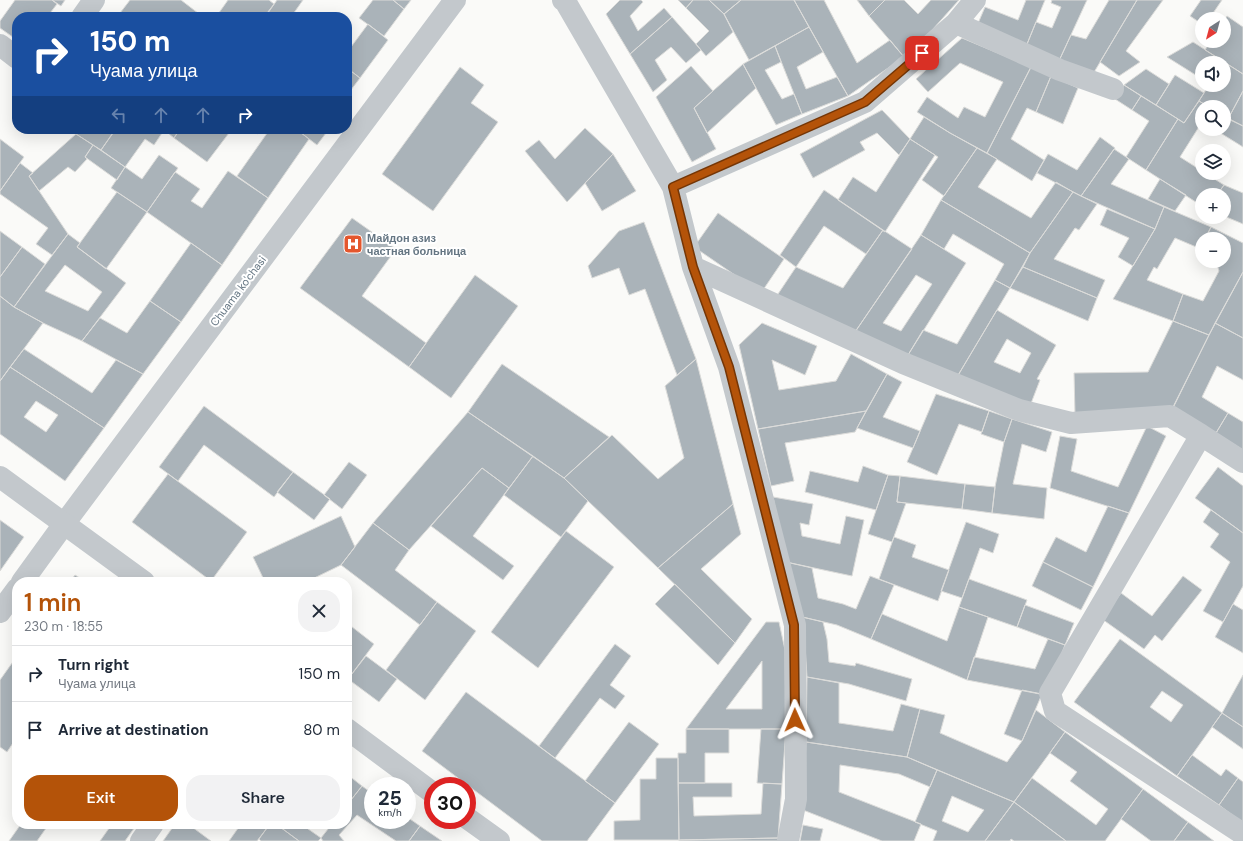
<!DOCTYPE html>
<meta charset="utf-8">
<style>
:root{--surface:#fff;--page:#f2f2f3;--text:#1f2937;--muted:#747a83;--line:#e0e1e3;--accent:#b45309}
body{margin:0;font-family:"DM Sans",sans-serif;background:var(--page);color:var(--text);height:100vh;display:flex;flex-direction:column;font-size:15px;white-space:nowrap}
*{box-sizing:border-box;margin:0}
p{font-size:13px;color:var(--muted)}
.icon{flex:none;width:22px;height:22px;fill:none;stroke:currentColor;stroke-width:2;stroke-linecap:round;stroke-linejoin:round}
.map{position:relative;flex:1;overflow:hidden}
.sheet{position:absolute;left:12px;top:577px;width:340px;height:252px;display:flex;flex-direction:column;background:var(--surface);border-radius:16px;box-shadow:0 4px 16px #0002}
.sheet>*{flex:none}
.top-card{position:absolute;left:12px;top:12px;width:340px;height:122px;border-radius:16px;box-shadow:0 4px 16px #0002;background:#1a4fa0;color:#fff;overflow:hidden}
.needle{width:26px;rotate:216deg}
.fabs{position:absolute;left:1195px;top:12px;display:grid;gap:8px}
.fabs a{display:grid;place-items:center;width:36px;height:36px;border-radius:50%;background:var(--surface);box-shadow:0 4px 16px #0002;font-size:20px}
.speed{position:absolute;left:364px;top:777px;display:flex;gap:8px;font-size:20px;font-weight:700;text-align:center}
.speed>*{display:grid;place-content:center;width:52px;height:52px;border-radius:50%;background:var(--surface);box-shadow:0 4px 16px #0002;line-height:1}
.speed small{font-size:10px;font-weight:400}
.speed .limit{border:6px solid #d22;background:#fff;color:#111}
.pin{position:absolute;display:grid;place-items:center;width:34px;height:34px;color:#fff;margin:-17px;border-radius:8px;box-shadow:0 2px 6px #0006}
.me{position:absolute;width:44px;margin:-22px;rotate:359deg;stroke-linejoin:round;filter:drop-shadow(0 0 3px #0008)}
.turn{display:flex;align-items:center;gap:14px;height:84px;padding:0 12px;font-size:18px}
.turn .icon{width:52px;height:52px;stroke-width:2.5}
.turn b{display:block;font-size:28px;line-height:34px}
.lanes{display:flex;align-items:center;height:38px;padding:0 12px;background:#0003;justify-content:center;gap:20px;direction:ltr}
.lanes .off{opacity:.35}
.round{display:grid;place-items:center;flex:none;width:42px;height:42px;border-radius:16px;background:var(--page)}
.head{display:flex;align-items:center;justify-content:space-between;height:68px;padding:0 12px}
h1{font-size:24px;font-weight:600;line-height:30px;color:var(--accent)}
.cta{display:flex;gap:8px;margin-top:auto;padding:8px 12px}
.cta a{flex:1;height:46px;border-radius:16px;background:var(--accent);color:#fff;font-size:16px;font-weight:600;line-height:46px;text-align:center}
.cta a+a{background:var(--page);color:var(--text)}
ul{padding:0;list-style:none}
li{display:flex;align-items:center;gap:12px;height:56px;padding:0 12px;border-top:1px solid var(--line)}
li div{flex:1}
li b{display:block;font-size:15px}
li em{font-style:normal}
.map>svg:first-child{display:block}
.building{fill:#aab3b9;stroke:#dcdcda;fill-rule:evenodd}
.lines{fill:none;stroke-linecap:round;stroke-linejoin:round}
.minor{stroke:#c3c8cc;stroke-width:22}
.tertiary{stroke:#c3c8cc;stroke-width:22}
.route-casing{stroke:#753606;stroke-width:10}
.route{stroke:#b45309;stroke-width:7}
.labels{text-anchor:middle;stroke-width:4;stroke-linejoin:round;paint-order:stroke}
.poi-label{font-size:11px;font-weight:bold;fill:#657683;stroke:#fff;text-anchor:start}
.street-label{font-size:11px;fill:#657683;stroke:#fff}
</style>
<div class="map">
<svg width="1243" height="841" viewBox="0 0 1243 841">
<rect width="100%" height="100%" fill="#fafaf8"/>
<path class="building" d="M15,0H52L57,4L47,17H17V40L0,28V21Z
M52,0H65L61,6Z
M130,0H181L203,17H117Z
M228,0H269L274,4L264,17H216Z
M277,0H303L291,17H273L268,13Z
M373,0H393L404,9L384,36L359,18Z
M393,0H411L404,9Z
M620,0H641L643,2L630,16L638,31L664,8L672,17L630,54L606,14Z
M678,0H693L686,8Z
M693,0H709L724,14L733,32L706,56L696,44L709,31L686,8Z
M709,0H741L724,14Z
M741,0H794L809,27L749,60L724,14Z
M794,0H824L857,63L890,40L904,57L848,96Z
M857,0H885L869,16Z
M885,0H904L918,14L931,0H959L933,29L904,57L869,16Z
M1026,0H1045L1025,49L976,28L985,7L1018,20Z
M1052,0H1087L1058,63L1025,49L1036,22L1052,28L1061,7L1051,3Z
M1109,0H1137L1093,74L1058,63L1071,35L1086,39Z
M1137,0H1163L1126,51L1140,62L1119,76L1100,62Z
M1201,0H1222L1209,19H1202V24L1190,16Z
M1227,16L1243,27V74L1205,50L1211,41H1224V20Z
M672,17L701,50L686,63L671,47L655,60L667,80L653,92L630,54Z
M368,24L388,40L360,78L347,68V44L351,47Z
M809,27L823,52L797,67L806,89L837,77L848,96L802,114L775,46Z
M962,38L1031,67L987,153L950,133L917,112L927,97L958,118L964,107L985,117L1003,82L960,63L928,92L916,79Z
M1193,42L1243,74V91L1228,119L1224,116V107H1209L1199,101L1209,85H1224V63H1202V79L1167,57Z
M775,46L781,62L765,70L782,99L794,94L802,114L776,125L743,64Z
M743,64L756,88L707,133L694,108Z
M691,66L713,91L694,108L716,149L692,162L656,97Z
M460,67L484,85L471,103L498,122L433,211L382,174Z
M1031,67L1051,76L1036,112L1027,108L1011,139L1044,160L1032,181L987,153Z
M347,68L360,78L347,95Z
M1146,69L1169,84L1156,105L1124,85Z
M1175,75L1204,93L1184,123L1156,105Z
M1051,76L1078,88L1063,124L1036,112Z
M1124,85L1141,96L1132,110L1115,99Z
M1243,91V126L1228,119Z
M1141,96L1178,119L1146,170L1126,157L1149,121L1132,110Z
M1199,101L1209,107H1202V122L1180,157L1202,171V173H1205L1224,185L1217,195H1202V206L1146,170L1178,119L1184,123Z
M882,110L910,139L899,155L877,133L860,142L865,150L813,178L800,154Z
M1224,116L1243,126V147L1214,129H1224Z
M924,117L950,133L977,148L944,196L922,180L938,157L910,139Z
M585,128L613,154L567,202L525,151L539,140L555,159Z
M79,129H110L114,131L101,150L76,134Z
M116,129H163L164,130L154,145L145,139L125,167L101,150Z
M163,129H180L174,138Z
M180,129H232L207,162L174,138Z
M251,129H262L258,134Z
M270,129H296L309,139L268,198L237,176Z
M296,129H329L317,145Z
M76,134L93,145L85,157L87,159L75,172L68,167L39,191L29,176Z
M1100,137L1115,148L1081,196L1037,173L1048,154L1077,170Z
M0,139L24,157L0,191Z
M910,139L935,155L885,232L838,200L853,177L876,192Z
M93,145L125,167L117,180L85,157Z
M977,148L997,159L978,187L1031,218L1056,182L1073,192L1030,253L941,200Z
M1114,149L1129,159L1111,184L1164,207L1155,229L1081,196Z
M613,154L636,191L602,211L585,183Z
M159,155L178,168L147,212L111,188L125,167L142,179Z
M20,163L33,173L29,176L68,234L52,255L36,244L48,228L0,194V191Z
M228,171L268,198L222,265L147,212L175,172L200,189L191,201L202,208Z
M1160,179L1186,195L1175,211L1148,199Z
M1224,185L1243,193V224L1224,216V195H1217Z
M824,190L883,230L866,254L824,226L796,267L780,255Z
M117,192L147,212L106,269L77,247Z
M1073,192L1097,204L1079,230L1075,228L1054,259L1105,280L1097,298L1023,267L1030,253Z
M941,200L1030,253L1010,288L995,280L1004,264L953,234L944,249L921,235Z
M1164,207L1211,227L1205,239H1202L1201,249L1175,238L1157,269L1154,267L1147,280L1183,294L1173,321L1113,299L1155,229Z
M1107,209L1155,229L1133,266L1118,257L1129,238L1100,225Z
M718,213L784,259L761,293L694,247Z
M352,218L396,249L362,296L426,343L409,367L300,288Z
M644,222L696,359L677,375L645,289L629,295L619,268L592,278L588,266L619,231Z
M1211,227L1243,243V272L1209,335L1173,321L1183,294L1203,301L1219,271L1216,261H1224V239H1205Z
M883,230L912,249L855,332L776,297L796,267L843,288Z
M0,231L22,247L0,277Z
M68,234L80,243L77,247L126,283L82,341L43,323L14,307ZM65,265L102,292L88,311L45,291Z
M921,235L966,263L908,355L855,332ZM916,275L932,284L901,331L883,323Z
M191,243L222,265L181,322L150,301Z
M22,247L45,264L14,307L0,296V277Z
M1023,267L1097,298L1088,321L1010,288Z
M1243,272V338L1215,323Z
M475,275L518,306L451,398L409,367Z
M995,280L1010,288L957,377L908,355L923,330L957,344Z
M0,296L14,307L43,323L0,381Z
M150,301L181,322L143,374L82,341L100,318L127,333Z
M997,310L1056,345L1037,379L1040,380L1030,406L957,377ZM1007,339L1031,353L1020,373L994,362Z
M1173,321L1209,335L1171,412L1075,414L1074,373L1148,372Z
M762,323L817,346L805,375L772,360L779,390L836,381L851,354L887,374L866,411L758,429L739,345Z
M1215,323L1243,338V380L1217,366L1202,397L1228,413L1216,433L1173,407Z
M24,349L92,393L116,360L143,374L104,428L10,367Z
M696,359L733,504L658,568L564,478L612,435L658,479L684,458L665,386Z
M502,364L609,437L564,478L468,412Z
M10,367L104,428L65,481L0,434V381ZM36,401L58,415L46,432L24,417Z
M887,374L902,382L883,417L920,431L913,448L857,428Z
M936,394L989,411L982,432L959,424L937,475L907,462Z
M204,406L293,472L274,497L204,445L178,481L159,467Z
M866,411L855,432L785,443L794,481L771,486L758,429Z
M989,411L1012,419L1004,442L981,434Z
M468,412L533,456L509,488L482,468L409,550L373,523Z
M1228,413L1243,422V450L1216,433Z
M1012,419L1052,432L1046,452L1022,444L1013,484L1047,488L1044,519L992,513L995,487L1004,442Z
M1147,426L1166,436L1129,513L1050,488L1060,436L1077,439L1071,471L1118,487Z
M533,456L564,478L588,501L561,537L504,495Z
M349,462L367,475L342,509L324,495Z
M863,466L888,475L876,510L805,492L810,471L858,482Z
M1218,467L1243,486V533L1195,498Z
M482,468L509,488L473,536L514,566L503,580L431,526Z
M293,472L330,499L314,520L277,492Z
M168,474L247,532L211,581L132,522Z
M888,475L900,476L897,502L906,503L892,542L868,534Z
M900,476L965,484L962,509L897,502Z
M965,484L995,487L992,513L962,509Z
M773,497L813,504L809,525L800,523L802,536L840,544L846,516L864,520L852,576L786,562Z
M733,504L741,534L701,569L752,619L735,643L658,568Z
M1108,506L1129,513L1093,587L1043,562L1056,537L1086,552Z
M1211,510L1243,533V586L1223,622L1203,611L1230,562L1210,547L1219,534L1203,522Z
M341,516L355,547L341,565L306,582H265L253,557Z
M0,520L24,537L0,571Z
M966,522L999,534L993,553L980,548L962,598L941,591Z
M373,523L409,550L395,570L437,602L420,625L341,565Z
M566,531L614,567L538,668L491,632Z
M894,537L916,545L912,557L949,570L938,601L879,579Z
M786,562L812,568L818,598L843,604L856,609L870,576L894,585L871,639L837,625L798,616Z
M1043,562L1093,587L1081,610L1032,586Z
M75,575L86,582H70Z
M1183,576L1202,590L1162,641L1155,635L1144,649L1102,619L1121,593L1152,616Z
M969,579L1027,600L1017,627L959,607Z
M675,584L735,643L718,665L655,604Z
M437,602L476,631L425,700L386,670Z
M1233,604L1243,610V653L1215,637Z
M1025,605L1074,623L1065,645L1017,627Z
M959,607L988,617L967,680L871,639L882,614L947,641Z
M798,616L823,622L827,639L829,662L855,666L856,663L912,679L906,701L849,684L807,677L805,645Z
M766,622H779L785,650L786,729H686ZM762,661V709H726Z
M347,623L374,644L348,679L347,678Z
M1048,639L1065,645L1045,695L967,680L974,657L1035,669Z
M1120,639L1222,713L1177,776L1074,702ZM1162,691L1183,705L1171,722L1150,707Z
M615,644L631,656L610,685L625,696L615,709L600,698L555,758L539,746Z
M17,656V737L7,752L0,747V680Z
M366,656L397,679L379,702L348,679Z
M1243,675V727L1222,713Z
M807,677L839,683V723L893,731L901,704L920,709L907,757L806,742Z
M1022,690L1042,694L1022,741L1004,734Z
M466,692L615,803L587,841H542L422,751Z
M920,709L945,715L940,733L1007,762L1022,741L1036,710L1065,732L1014,802L907,757Z
M1222,713L1243,727V749L1212,727Z
M629,722L659,744L615,803L585,781Z
M686,729H729V753H705V783H678V753H686Z
M761,729H786L782,784L757,783Z
M1065,732L1143,789L1105,841H1066L1014,802L1032,778L1096,825L1108,809L1070,781L1077,772L1050,753Z
M806,742L907,757L937,770L930,787L899,774L840,765L839,792L921,824L914,841H882L803,810Z
M1192,755L1221,776L1226,769L1238,778L1219,805L1177,776Z
M656,758H678L679,840H614V821L640,820V779H656Z
M937,770L1014,802L985,841H933L937,831L915,822ZM952,796L984,810L968,832L942,821Z
M348,775L362,786L347,805V777Z
M1238,778L1243,782V823L1219,805Z
M678,783H732V797H693L694,816L761,814L763,783L782,784L778,838L679,840Z
M362,786L373,794V820H407V817L420,826L409,841H396L357,815L339,835L344,841H323L321,838L332,824H347V805Z
M1143,789L1188,822L1174,841H1151L1121,819Z
M1014,802L1066,841H1014L1011,839L1010,841H985Z
M1188,822L1214,841H1174Z
M21,824H49L37,841H9Z
M112,824H137L125,841H100Z
M175,824H188L211,841H163Z
M241,824H270L257,841H229Z
M270,824H276L299,841H261L259,839Z
M276,824H301L321,838L318,841H299Z
M803,825L823,829L820,841H800Z
M420,826L442,841H409Z
M778,838V841H679V840Z"/>
<g class="lines">
<path class="minor" d="M563,0L565,1L673,187
M82,17L94,0
M956,23L1060,70L1113,89
M0,45L17,58
M693,267L903,363L1019,410L1071,423L1170,416L1201,435L1050,693L1055,711L1243,834
M1201,435L1243,462
M64,524L455,0
M141,841L153,824
M788,841L796,799L795,625L729,367L693,267L673,187L865,102L956,23L975,0"/>
<path class="tertiary" d="M0,477L144,582
M22,582L64,524
M0,612L17,589
M347,729L433,793
M467,818L499,841"/>
</g>
<g class="lines">
<defs>
<path id="route" d="M795,720L794,625L729,367L693,267L673,187L865,102L922,53"/>
</defs>
<use href="#route" class="route-casing"/>
<use href="#route" class="route"/>
</g>
<defs>
<symbol id="hospital-square" viewBox="-11 -11 22 22"><rect x="-9" y="-9" width="18" height="18" rx="4" fill="#e4572e" stroke="#fff"/><path d="M-5-5h3v3.5h4V-5h3V5h-3V1.5h-4V5h-3Z" fill="#fff"/></symbol>
</defs>
<g fill-rule="evenodd">
<use href="#hospital-square" x="342" y="233" width="22" height="22"/>
</g>
<g class="labels">
<g class="poi-label">
<text x="367" y="242">Майдон азиз<tspan x="367" dy="13">частная больница</tspan></text>
</g>
<g class="street-label">
<text transform="translate(238 291) rotate(-53)" y="4">Chuama ko'chasi</text>
</g>
</g>
</svg>
<div class="fabs">
<a><svg class="needle" viewBox="-14 -14 28 28"><path d="M0-13l5 13h-10z" fill="#e53935"/><path d="M0 13l5-13h-10z" fill="#747a83"/></svg></a>
<a><svg class="icon" aria-label="sound" viewBox="0 0 24 24"><path d="M4 9h4l5-4v14l-5-4H4zM17 9q2 3 0 6"/></svg></a>
<a><svg class="icon" aria-label="search" viewBox="0 0 24 24"><circle cx="10" cy="10" r="6"/><path d="M15 15l6 6"/></svg></a>
<a><svg class="icon" aria-label="layers" viewBox="0 0 24 24"><path d="M12 4l9 5-9 5-9-5zM3 14l9 5 9-5"/></svg></a>
<a>+</a>
<a>−</a>
</div>
<div class="speed"><div>25<small>km/h</small></div><div class="limit">30</div></div>
<div class="pin" style="left:922px;top:53px;background:#d93025"><svg class="icon" aria-label="arrive" viewBox="0 0 24 24"><path d="M6 21V4h12l-3 4 3 4H6"/></svg></div>
<svg class="me" style="left:795px;top:720px" viewBox="-20 -20 40 40"><path d="M0-17L14 15 0 8-14 15z" fill="#b45309" stroke="#fff" stroke-width="4"/></svg>
<div class="top-card">
<div class="turn"><svg class="icon" aria-label="right" viewBox="0 0 24 24"><path d="M7 20v-9h11M14 6l5 5-5 5"/></svg><div><b>150 m</b>Чуама улица</div></div>
<div class="lanes"><svg class="icon off" aria-label="left" viewBox="0 0 24 24"><path d="M17 20v-9H6M10 6l-5 5 5 5"/></svg><svg class="icon off" aria-label="ahead" viewBox="0 0 24 24"><path d="M12 20V5M6 11l6-6 6 6"/></svg><svg class="icon off" aria-label="ahead" viewBox="0 0 24 24"><path d="M12 20V5M6 11l6-6 6 6"/></svg><svg class="icon" aria-label="right" viewBox="0 0 24 24"><path d="M7 20v-9h11M14 6l5 5-5 5"/></svg></div>
</div>
<section class="sheet">
<div class="head"><div><h1>1 min</h1><p>230 m · 18:55</p></div><a class="round"><svg class="icon" aria-label="close" viewBox="0 0 24 24"><path d="M6 6l12 12M18 6L6 18"/></svg></a></div>
<ul>
<li><svg class="icon" aria-label="right" viewBox="0 0 24 24"><path d="M7 20v-9h11M14 6l5 5-5 5"/></svg><div><b>Turn right</b><p>Чуама улица</p></div><em>150 m</em></li>
<li><svg class="icon" aria-label="arrive" viewBox="0 0 24 24"><path d="M6 21V4h12l-3 4 3 4H6"/></svg><div><b>Arrive at destination</b></div><em>80 m</em></li>
</ul>
<div class="cta"><a>Exit</a><a>Share</a></div>
</section>
</div>
